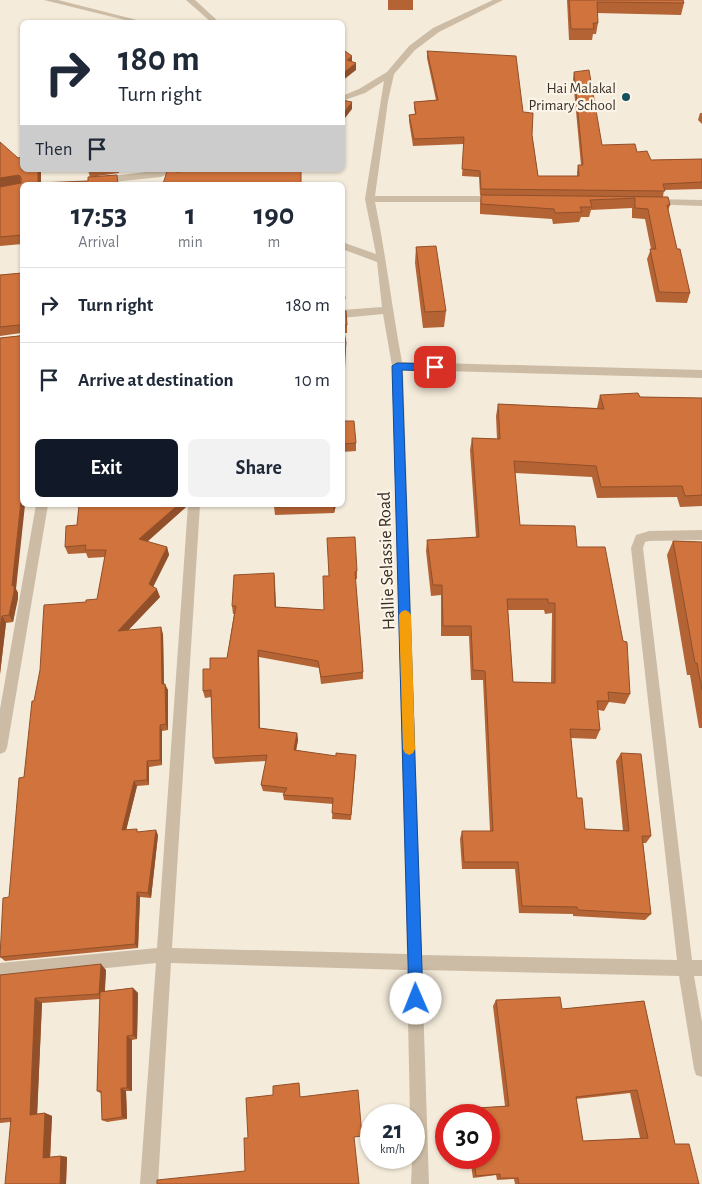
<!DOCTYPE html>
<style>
:root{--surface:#fff;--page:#f2f2f3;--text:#1f2937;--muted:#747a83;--line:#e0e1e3;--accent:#111827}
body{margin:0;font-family:"Alegreya Sans",sans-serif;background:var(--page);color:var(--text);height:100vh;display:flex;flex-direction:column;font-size:19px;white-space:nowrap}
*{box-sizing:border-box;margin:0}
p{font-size:16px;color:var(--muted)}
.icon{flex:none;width:28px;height:28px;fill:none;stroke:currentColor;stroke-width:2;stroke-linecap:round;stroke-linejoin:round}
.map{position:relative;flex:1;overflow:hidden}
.details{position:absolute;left:20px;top:182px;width:325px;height:325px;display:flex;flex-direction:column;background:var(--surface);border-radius:8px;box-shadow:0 1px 4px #0004}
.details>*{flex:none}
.guide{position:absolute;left:20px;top:20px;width:325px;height:152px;border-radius:8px;box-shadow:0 1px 4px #0004;background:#fff;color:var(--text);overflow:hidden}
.speed{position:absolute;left:360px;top:1104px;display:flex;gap:10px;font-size:25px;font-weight:700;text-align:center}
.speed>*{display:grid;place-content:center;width:65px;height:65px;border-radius:50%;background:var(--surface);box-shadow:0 1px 4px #0004;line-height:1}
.speed small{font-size:12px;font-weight:400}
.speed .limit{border:8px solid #d22;background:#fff;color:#111}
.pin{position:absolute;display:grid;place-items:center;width:42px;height:42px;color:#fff;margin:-21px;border-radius:10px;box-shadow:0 2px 8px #0006}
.me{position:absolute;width:55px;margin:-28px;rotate:359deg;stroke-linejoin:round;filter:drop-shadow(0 0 4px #0008)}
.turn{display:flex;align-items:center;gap:18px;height:105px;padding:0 15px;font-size:22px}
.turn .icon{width:65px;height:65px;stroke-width:2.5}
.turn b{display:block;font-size:35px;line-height:42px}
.then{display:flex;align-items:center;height:48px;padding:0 15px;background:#0003;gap:10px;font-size:19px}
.eta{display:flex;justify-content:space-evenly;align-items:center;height:85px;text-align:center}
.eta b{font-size:30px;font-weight:700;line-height:35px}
.primary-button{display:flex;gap:10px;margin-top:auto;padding:10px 15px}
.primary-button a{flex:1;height:58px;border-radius:8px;background:var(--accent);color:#fff;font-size:20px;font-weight:700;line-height:58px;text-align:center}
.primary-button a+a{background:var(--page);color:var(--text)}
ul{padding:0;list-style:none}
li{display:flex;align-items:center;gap:15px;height:75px;padding:0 15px;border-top:1px solid var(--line)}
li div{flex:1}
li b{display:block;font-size:19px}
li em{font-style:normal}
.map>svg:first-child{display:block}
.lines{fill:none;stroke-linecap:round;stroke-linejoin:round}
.minor{fill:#cdbca5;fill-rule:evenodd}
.wall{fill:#b36334;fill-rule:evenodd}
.shaded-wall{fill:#92502a}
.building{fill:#d0733c;stroke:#92502a;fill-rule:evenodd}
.route{fill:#1a73e8;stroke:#114b97}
.slow{fill:#f59e0b}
.poi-dot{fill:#19505d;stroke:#fbf4e7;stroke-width:2}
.labels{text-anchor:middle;stroke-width:4.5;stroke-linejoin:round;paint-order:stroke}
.far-poi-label{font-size:15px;fill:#382f27;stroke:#fbf4e7;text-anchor:end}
.street-label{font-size:18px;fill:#382f27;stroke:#fbf4e7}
</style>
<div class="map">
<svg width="702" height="1184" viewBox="0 0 702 1184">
<rect width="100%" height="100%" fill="#f4ebda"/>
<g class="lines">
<path class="minor" d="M44,0H58L145,22H133Z
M186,0H195L219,22H211Z
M493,0H503L439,32L415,50L394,74L388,101L375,196H497L502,199L497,202H375C386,255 392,309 402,362L702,370V378L403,370L422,955L677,960L631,548L636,535L649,531L702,530V540L649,541L645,542L643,548L692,960H702V976H694L702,1022V1077L696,1075L694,1069L679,976L422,970L429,1184H411L414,1115H410L407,970L171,963L158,1184H140L156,963L0,979V963L157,948L188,505H200L172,948L407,954L392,366L383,314L342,318V310L382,307L377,262L342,249V242L376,254L365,199L384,81L365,93L342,101V96L359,89L387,72L409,46L433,28Z
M163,170H177L161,177L103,183L98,180L103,177Z
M652,199L702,200V206L649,204L647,202Z
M36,505H48L7,748L5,752L0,754V709Z"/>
</g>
<path class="wall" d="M388,0H413V10H388Z
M567,0H683L684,3L681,15L597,13L598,23L596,34H593L592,40H569Z
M427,51L523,112L532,135L538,176H577V172L578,165H581L573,79L574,72L602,145L637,152L651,160L702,159V189L664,190L663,197L670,205L668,211L677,249L690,293L687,303L656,302L647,259L651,249L645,219L632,218V208L591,210L589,217H581L579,222L553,224L552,219L480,214V205L481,195H480L479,177L462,176L464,144L413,146L409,121V115L415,114L414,108V102L436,100L427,58Z
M700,113H702V124L698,120Z
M0,142L41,183L119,185H22V244L0,246Z
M88,170H119V173L90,177Z
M416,247L446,311L444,327L423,328L415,263Z
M22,273L16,589L18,593L13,622L6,623L0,674V338L19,336L21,335V333L0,336V275Z
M342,310L347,325V333H344L346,351L345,369H342Z
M600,395L640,397L702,398V506L680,507L677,497L597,498L592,477L515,473L520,525L577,547L630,694L625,704L609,702L604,711L598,710L600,730L596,739L571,738L577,798L585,829L623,831L616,761L621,753L651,836L646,843H643L651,914L645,920L573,916V914L519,913L515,869H462L460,839L462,831H490L483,680H471L469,636H441V595L431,596L426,551L427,540L476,537L470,450L472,438L497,439L496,416L498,404L597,408ZM508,610H544L545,614L552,613L551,683L513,682Z
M342,421L356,443V451L342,452Z
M79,505H186V507L147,542L167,547L169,555L153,587L160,597L128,630L163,634L164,684L168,690V730L162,731V765L149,767V785L137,786L126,830L158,835L151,898L140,897L138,948L5,961L0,957L9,897L34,701L86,602L97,599L105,557L88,558L86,553L68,554L65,547L77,525Z
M222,505H336L334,513L275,515L274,506H223Z
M673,541L702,542V728H699L690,675H687L667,555Z
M357,571V579H355L363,672V679L321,684L319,668L259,657L260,728L297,733L298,740L296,750L356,761L351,820L332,819L333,804L284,800L283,795L284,793L263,791L261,785L266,761L215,764L213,758L211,697L205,698L203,691L210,669L227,658L234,614H233L232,606L274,573L276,607L324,610L329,576Z
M106,970L105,991L133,988L138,993L137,1039L132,1040V1091H126L127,1119L107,1122L102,1120V1094L97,1091L100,999L42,1003L37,1114L45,1113L52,1116L50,1157L61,1156L67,1157L66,1184L10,1122L0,1123V975Z
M496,1000L562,1009L644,1001L675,1144L699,1184H515L514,1179L497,1180L496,1175L473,1178L470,1158H489V1115H474V1111L477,1108L505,1106L493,1006ZM630,1093L640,1138L583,1141L576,1099Z"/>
<path class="shaded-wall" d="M352,56V63L347,60Z
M356,63V70L342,81V74Z
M352,102V109L342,122V115Z
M38,170H41V185L38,183Z
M19,175L22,184L0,188V178Z
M345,299V308H342V300Z
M22,491V505H25L16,589L18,593V599L13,622L9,615Z
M178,505H186V507L141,547L139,539Z
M333,505H336L334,513Z
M167,547L169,555L151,591L149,584Z
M274,573L275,580L276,614L275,607Z
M157,589L160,597L121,638L118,631Z
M2,616L6,623L0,674V630Z
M161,627L163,634L164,691L162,684Z
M258,650L259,657L260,735L259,728Z
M165,684L168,690V730L166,724Z
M160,725L162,731V765L160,760Z
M297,733L298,740L295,756L294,750Z
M147,761L149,767V785L147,780Z
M134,781L137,786L125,835L122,830Z
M156,830L158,835L151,898L148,893Z
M137,892L140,897L138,948L135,944Z
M101,964L106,970L104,999L99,994Z
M133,988L138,993L137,1039L133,1035Z
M35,998L42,1003L37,1118L30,1115Z
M127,1036L132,1040V1091L127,1088Z
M121,1088L126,1091L127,1119L122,1117Z
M45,1113L52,1116L50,1160L43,1158Z
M61,1156L67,1157L66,1184H60Z"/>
<path class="building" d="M569,0H683L684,3L597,2L598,23H593L594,29H571Z
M342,49L352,56L347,60L356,63L342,74Z
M427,51L516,56L523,112L533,113L532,135L538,176H579L578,165H583L574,72L589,70L602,145L635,144L637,152L647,151L651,160L702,159V182L663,184L665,191L481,189L480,171L462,169L464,137L414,139L409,115L416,114L414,102L438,100Z
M342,100L352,102L342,115Z
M0,142L18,158L22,157V170H38V183L88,181V177L117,175L118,185H22V235L0,237V187L21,183V177L19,175L0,178Z
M181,170H301V185H160L164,181L167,171L180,172Z
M481,195L668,197L670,205H667L677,249H680L690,293L659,292L650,249H656L648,209L635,208V198L590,200L592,207H580L582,212L555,213L554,209L481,204Z
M436,246L446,311L425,312L416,247Z
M342,272L345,299L342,300Z
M22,273V491L12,586L14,585V592L9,615L2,616L0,630V338L19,336L21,335V326L19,325L0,327V275Z
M342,310L346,311L347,325H343L346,343L344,360H342Z
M638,393L640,397L702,398V495L685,496L682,486L601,487L596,466L514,461L520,525L575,526L577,547H605L623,641L627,642L630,694L608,692L609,701H597L600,730L570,729L577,798H582L585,829L629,831L621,753L641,754L651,836H642L651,914L578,910L577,907L522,906L518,862H464L462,831H493L485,671L473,670L471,626H443L442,585H433L427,540L479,537L472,438L500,439L498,404L604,409L600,395ZM507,599H548V603H555V683L513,682Z
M342,421H354L356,443L342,444Z
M79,505H178L139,539L167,547L149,584L157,589L118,631L161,627L162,684H165L166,724L160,725V760L147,761V780L134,781L122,830L137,829V832L156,830L148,893L137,892L135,944L0,957L3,898L9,897L19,778L24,777L32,701H34L40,670L44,605L86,602V600L97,599L106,550H85L86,545L65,547L66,526L77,525Z
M274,505H331L274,507Z
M355,537L357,571L355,572L363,672L321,677L318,661L258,650L259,728L297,733L294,750L336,756V753L356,755L351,815L332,813L333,798L283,795L287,788L261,785L267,755L213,758L211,690L203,691V669H210V658H227L236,606H232L234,575L274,573L275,607L324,610L323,576H329L327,538Z
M673,541L702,542V690L697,663H695Z
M101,964L99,994L35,998L30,1115L45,1113L43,1158L61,1156L60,1184H5L11,1118L0,1119V975Z
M133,988V1035L127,1036V1088H121L122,1117L102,1120L101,1091H97L100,992Z
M560,997L562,1009L644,1001L675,1144H689L699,1184H519L518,1178H500V1174L476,1176L474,1158H489V1115H478L477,1108L509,1106L496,1000ZM637,1090L648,1138L583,1141L576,1097Z
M299,1083L300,1097L358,1090L362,1136L354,1137L359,1184H157V1180L245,1171L244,1138H248L246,1098L273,1095V1086Z"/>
<path class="route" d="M397,363L435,364L440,367L435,371L402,370L423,999L421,1004L416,1006L411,1004L409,999L392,366Z"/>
<path class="slow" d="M405,610L409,612L411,615L415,749L413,753L409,755L405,753L403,749L399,615L401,612Z"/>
<circle class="poi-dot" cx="626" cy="97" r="5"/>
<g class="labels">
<g class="far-poi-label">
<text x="616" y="93">Hai Malakal<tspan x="616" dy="17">Primary School</tspan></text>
</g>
<g class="street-label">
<text transform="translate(386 561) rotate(-92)" y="6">Hallie Selassie Road</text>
</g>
</g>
</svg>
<div class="speed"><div>21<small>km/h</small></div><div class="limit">30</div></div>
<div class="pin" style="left:435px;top:367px;background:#d93025"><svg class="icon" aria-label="arrive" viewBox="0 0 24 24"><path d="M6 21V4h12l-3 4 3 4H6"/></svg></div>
<svg class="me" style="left:416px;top:999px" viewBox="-20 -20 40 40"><circle r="19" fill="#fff"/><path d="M0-13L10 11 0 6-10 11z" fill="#1a73e8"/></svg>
<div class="guide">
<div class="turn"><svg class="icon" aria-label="right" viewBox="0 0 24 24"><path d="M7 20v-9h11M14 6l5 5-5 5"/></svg><div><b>180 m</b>Turn right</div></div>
<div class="then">Then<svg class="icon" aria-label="arrive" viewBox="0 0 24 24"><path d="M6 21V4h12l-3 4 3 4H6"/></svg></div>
</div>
<section class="details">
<div class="eta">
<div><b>17:53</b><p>Arrival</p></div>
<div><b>1</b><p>min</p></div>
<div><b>190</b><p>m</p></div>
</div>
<ul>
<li><svg class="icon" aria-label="right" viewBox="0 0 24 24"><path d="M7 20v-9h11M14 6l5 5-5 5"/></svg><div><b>Turn right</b></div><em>180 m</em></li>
<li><svg class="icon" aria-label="arrive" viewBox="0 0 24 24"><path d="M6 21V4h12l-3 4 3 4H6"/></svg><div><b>Arrive at destination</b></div><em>10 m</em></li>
</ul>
<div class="primary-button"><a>Exit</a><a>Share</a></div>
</section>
</div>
